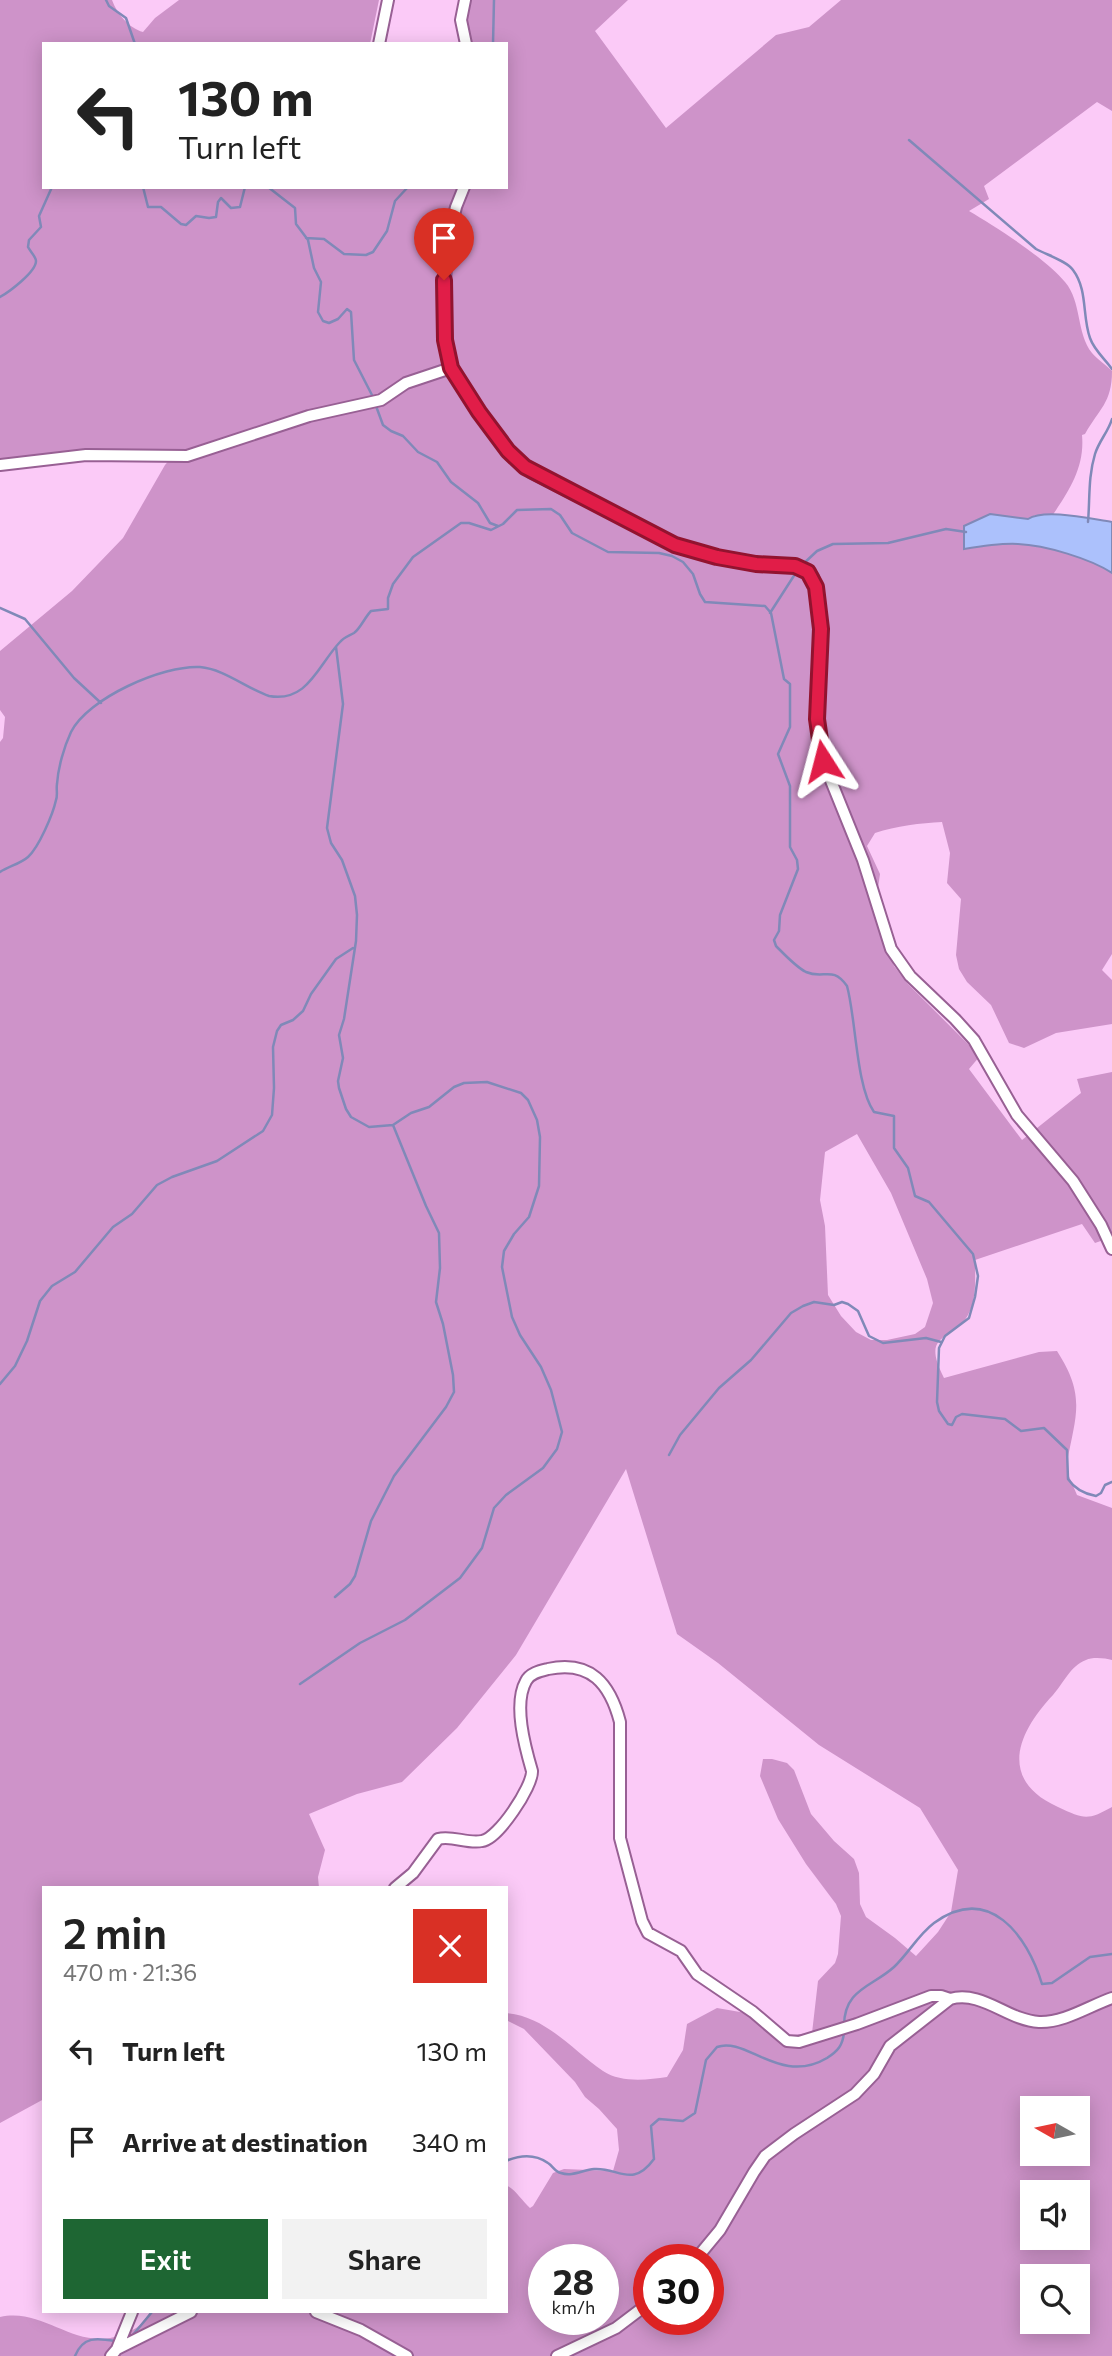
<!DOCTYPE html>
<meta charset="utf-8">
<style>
:root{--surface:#fff;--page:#f2f2f2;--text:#222;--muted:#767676;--accent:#1e6633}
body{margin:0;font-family:Commissioner,sans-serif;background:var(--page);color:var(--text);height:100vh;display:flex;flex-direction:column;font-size:26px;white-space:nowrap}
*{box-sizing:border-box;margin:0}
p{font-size:23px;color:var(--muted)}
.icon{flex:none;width:38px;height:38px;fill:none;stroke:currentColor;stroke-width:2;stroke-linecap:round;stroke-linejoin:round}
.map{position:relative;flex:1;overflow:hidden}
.drawer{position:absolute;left:42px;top:1886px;width:466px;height:427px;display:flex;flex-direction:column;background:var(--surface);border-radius:0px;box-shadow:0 4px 18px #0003}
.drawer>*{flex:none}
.top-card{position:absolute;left:42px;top:42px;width:466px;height:147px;border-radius:0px;box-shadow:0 4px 18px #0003;background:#fff;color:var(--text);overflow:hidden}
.needle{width:46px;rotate:279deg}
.controls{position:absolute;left:1020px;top:2096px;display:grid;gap:14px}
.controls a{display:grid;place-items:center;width:70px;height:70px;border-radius:0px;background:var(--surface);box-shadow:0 4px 18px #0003;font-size:35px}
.speed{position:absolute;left:528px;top:2244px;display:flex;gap:14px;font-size:35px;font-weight:700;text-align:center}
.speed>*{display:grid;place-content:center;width:91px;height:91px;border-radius:50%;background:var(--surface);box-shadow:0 4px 18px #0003;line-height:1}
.speed small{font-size:18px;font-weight:400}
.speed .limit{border:10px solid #d22;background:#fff;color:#111}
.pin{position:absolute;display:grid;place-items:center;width:60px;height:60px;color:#fff;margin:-72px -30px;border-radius:50% 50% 50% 0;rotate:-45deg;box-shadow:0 0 7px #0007}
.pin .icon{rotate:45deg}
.me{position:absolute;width:77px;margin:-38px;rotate:351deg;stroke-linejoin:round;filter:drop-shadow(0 0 5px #0008)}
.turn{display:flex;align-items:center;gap:24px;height:147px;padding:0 21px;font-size:32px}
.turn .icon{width:91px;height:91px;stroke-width:2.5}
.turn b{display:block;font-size:49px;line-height:60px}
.round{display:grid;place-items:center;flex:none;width:74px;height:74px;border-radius:0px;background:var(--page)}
.headline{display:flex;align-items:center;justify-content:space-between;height:119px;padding:0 21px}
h1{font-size:42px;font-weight:600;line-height:52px}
.primary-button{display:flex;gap:14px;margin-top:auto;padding:14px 21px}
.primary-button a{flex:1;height:80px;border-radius:0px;background:var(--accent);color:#fff;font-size:28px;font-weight:600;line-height:80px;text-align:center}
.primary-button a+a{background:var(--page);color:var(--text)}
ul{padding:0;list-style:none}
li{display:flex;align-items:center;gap:21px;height:91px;padding:0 21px}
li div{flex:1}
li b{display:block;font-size:26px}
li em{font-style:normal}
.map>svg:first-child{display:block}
.green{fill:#ce93c9;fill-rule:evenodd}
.water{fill:#acc1fc;stroke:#8089b8;stroke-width:2}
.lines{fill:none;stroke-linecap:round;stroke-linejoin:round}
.stream{stroke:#8089b8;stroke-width:2.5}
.street-casing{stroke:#986094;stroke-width:14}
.street{stroke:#fff;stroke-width:10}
.route-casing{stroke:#92132f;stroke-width:18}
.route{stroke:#e11d48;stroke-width:12}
</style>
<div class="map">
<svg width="1112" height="2356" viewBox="0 0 1112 2356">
<rect width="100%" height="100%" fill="#fbcaf7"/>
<path class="green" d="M0,0H112C117,14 129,28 143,32L155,18L179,0H379L370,44H44V187H506V44H470L462,21L465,0H628L595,31L666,128L776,35L809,27L841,0H1112V111L1097,102L984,186L989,199L969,211C996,227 1045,258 1065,282C1082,302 1076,333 1092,353C1097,359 1106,365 1112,371C1112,403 1099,409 1085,434L1082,435C1085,467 1069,491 1052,516L1036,515L964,549C982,546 1001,543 1019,544C1045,545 1091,559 1112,573V954L1102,970L1112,980V1024L1056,1033L1024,1048L1009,1043L991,1005L967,982L959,969L956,955L961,899L947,883L950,853L942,822C921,823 896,826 875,833L867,846L880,874L876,902L894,966L908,984L980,1056L969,1069L1022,1140L1081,1093L1077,1079L1112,1072V1237L1095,1243L1082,1224L975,1260C975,1277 977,1299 968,1315C952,1343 920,1331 944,1378L1039,1352L1057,1351C1086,1396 1076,1414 1067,1462L1068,1474L1077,1495L1112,1508V1660C1105,1658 1092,1657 1086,1660C1070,1666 1063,1684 1053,1695C1017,1733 998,1780 1058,1807C1084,1819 1087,1821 1112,1807V2356H0V2317C45,2307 75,2352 121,2335C137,2329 141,2326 150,2312H506V2185C516,2190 521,2200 530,2208L533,2206L553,2173L564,2169L613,2171L619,2150L617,2129L599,2109L585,2097L575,2082L524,2029L506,2020V2013C546,2016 572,2050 603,2071C621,2083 647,2080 667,2077L683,2050L687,2024L717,2008L763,2016L790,2035L812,2033L818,1981L835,1963L838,1954L841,1916L836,1904L806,1864L778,1819L760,1776L763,1759H772L787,1763L794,1770L811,1814L834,1841L854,1859L859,1873L860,1904L866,1917L895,1938L916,1956L938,1932L951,1912L958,1870L920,1808L819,1745L718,1663L677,1634L626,1469L516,1655L457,1728L402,1782L357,1794L309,1814L325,1850L318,1877L319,1888H44V2099L0,2123V742L3,738L5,717L0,710V651L72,591L123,538L165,465L172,457L83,450L0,463ZM857,1134L891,1193L927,1279L933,1303L925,1327L915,1334L887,1340H871L856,1332L841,1316L828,1295L825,1226L820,1200L825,1152ZM1032,2109H1078V2154H1032ZM1032,2193H1078V2238H1032ZM544,2259H604V2319H544ZM649,2259H709V2319H649ZM1032,2277H1078V2322H1032Z"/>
<path class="water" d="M990,514L1028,519C1045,508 1091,519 1112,522V573C1091,559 1045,545 1018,544C1000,543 982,546 964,549V526Z"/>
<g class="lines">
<path class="stream" d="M106,0L109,6L126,18L135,44
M493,44L494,0
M909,140L1036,249C1047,255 1067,261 1073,270C1088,290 1082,316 1090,338C1094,350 1105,359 1112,369
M143,187L148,207H161L181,224L186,225L196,216L209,218L216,217L218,202L221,198L231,208L240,207L245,187
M268,187L295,208L296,224L308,240L314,268L321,282L318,312L323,321L329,323L338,319L347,309L351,312L354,360L374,399
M306,238L324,239L344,254L366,255L373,252L387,231L395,201L408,187
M0,297C9,292 36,272 36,261C36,257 30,251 28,247L29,240L41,227L39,216L52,187
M376,406L383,425L391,431L403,436L418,452L437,462L451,482L478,503L490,523L498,526
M1088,522C1090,499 1088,477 1095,454C1099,441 1108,432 1112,419
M801,566L817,551L833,544L888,543L946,529L966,532
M0,608L25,619L74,678L101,703
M770,613L797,571
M0,872C9,866 20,864 28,857C39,847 53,814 56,800C58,795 56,789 57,784C58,768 64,747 71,732C88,698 163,665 200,667C224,669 246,688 269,696C308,703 318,665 340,642C344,637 349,636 354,633C360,629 365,617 371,611L388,609V598L393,584L413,557L461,523H469L491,530L503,524L517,510L551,509L560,515L572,533L608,552L659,553L672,556L683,562L693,574L700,594L705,602L765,606L771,613L784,679L790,684V727L778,754L790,786V847L797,860L798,869L780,915L779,931L774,940L776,946C784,954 796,967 806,972C824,980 832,965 847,986C856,1018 856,1087 874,1112L894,1116V1148L908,1168L915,1196L929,1202L973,1254L978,1276L975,1297L969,1318L945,1336L939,1348L937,1402L939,1411L948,1424L952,1425L956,1417L962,1414L1005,1419L1021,1431L1044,1428L1067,1450L1068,1479C1074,1488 1085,1494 1096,1496L1101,1493L1105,1485L1112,1482
M0,1384L15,1366L27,1341L40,1301L52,1286L75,1272L113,1227L132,1214L157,1185L172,1177L217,1161L263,1131L272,1115L274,1088L273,1047L277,1031L281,1025L293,1020L303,1011L311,994L336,959L353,948
M669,1455L680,1435L719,1388L751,1360L791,1313L803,1306L814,1302L834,1305L842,1302L848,1304L858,1311L869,1336L883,1343L926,1338L941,1342
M335,1597L350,1584L355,1576L371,1521L394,1476L446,1407L454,1392L453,1375L443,1324L436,1302L440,1268L439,1233L426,1206L393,1125
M300,1684L360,1643L405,1620L460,1578L482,1548L494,1508L506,1495L543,1468L557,1449L562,1432L551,1390L541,1367L520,1335L512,1317L502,1267L504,1251L514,1234L529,1217L539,1186L540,1137L537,1120L528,1100L521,1093L487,1082L464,1083L454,1087L429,1107L411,1113L393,1125L369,1127L351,1117L346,1109L339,1088L338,1081L343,1058L339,1035L344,1019L356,941L357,915L355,896L342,860L331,843L327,828L343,704L336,647
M844,2026C844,1989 872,1987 894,1967C908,1954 918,1935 934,1923C989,1883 1027,1935 1042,1984L1052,1983L1090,1957L1112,1954
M506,2161C520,2155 535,2154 548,2163C553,2166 555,2172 561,2173C572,2177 583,2170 594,2169C618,2167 632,2189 654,2159L651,2126L659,2119L683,2121L695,2113L706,2060L717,2047C746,2036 780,2086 827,2058C838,2051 843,2045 844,2032
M132,2336L152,2312
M75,2356C83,2336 97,2338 115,2341"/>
<defs>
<path id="street" d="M465,0L461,20L466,44
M379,44L388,0
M464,187L456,207L449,236L445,280L444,326L451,368L479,412L508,451L532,473L675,545L717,557L756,564L795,566L809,572L813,577L816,587L821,629L817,719L823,761L863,860L891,949L910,976L955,1019L974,1040L1017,1115L1073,1181L1101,1225L1112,1249
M0,465L86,455L187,456L309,416L381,400L406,383L451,368
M395,1888L413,1873L438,1839C452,1835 467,1844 482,1841C498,1839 533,1786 532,1771C525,1747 513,1704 526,1681C530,1673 540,1671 548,1669C591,1660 610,1684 620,1722V1838L642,1921L648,1933L681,1951L697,1974L753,2012L787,2041L799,2042L857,2024L931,1996H941L950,1999
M696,2259L720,2230L754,2172L765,2156L794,2134L855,2094L874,2074L890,2046L950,1999C982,1990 1007,2020 1039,2022C1064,2023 1089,2006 1112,1998
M316,2312L361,2330L407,2356
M117,2349L191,2312
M111,2356L117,2349L132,2312
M557,2356L616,2328L649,2303"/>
</defs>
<use href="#street" class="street-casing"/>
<use href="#street" class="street"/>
</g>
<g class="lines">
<defs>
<path id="route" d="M444,280L445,340L451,368L479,412L508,451L525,467L675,545L717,557L756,564L795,566L808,572L816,587L821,629L817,719L823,761"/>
</defs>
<use href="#route" class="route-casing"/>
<use href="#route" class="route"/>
</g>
</svg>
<div class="controls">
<a><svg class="needle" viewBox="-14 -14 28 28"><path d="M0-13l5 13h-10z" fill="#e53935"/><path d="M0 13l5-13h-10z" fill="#767676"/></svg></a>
<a><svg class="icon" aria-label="sound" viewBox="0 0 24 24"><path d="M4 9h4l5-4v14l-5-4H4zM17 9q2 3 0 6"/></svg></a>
<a><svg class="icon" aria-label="search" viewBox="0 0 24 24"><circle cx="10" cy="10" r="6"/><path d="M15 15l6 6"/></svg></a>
</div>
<div class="speed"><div>28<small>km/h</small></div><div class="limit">30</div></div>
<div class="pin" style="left:444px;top:280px;background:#d93025"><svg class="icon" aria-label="arrive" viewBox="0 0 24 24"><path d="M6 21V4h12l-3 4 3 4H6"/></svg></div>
<svg class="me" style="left:823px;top:761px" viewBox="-20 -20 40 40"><path d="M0-17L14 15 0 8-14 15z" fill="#e11d48" stroke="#fff" stroke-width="4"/></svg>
<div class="top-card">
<div class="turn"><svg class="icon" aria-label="left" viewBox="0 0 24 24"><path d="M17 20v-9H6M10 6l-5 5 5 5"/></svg><div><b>130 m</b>Turn left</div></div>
</div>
<section class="drawer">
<div class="headline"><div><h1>2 min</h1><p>470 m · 21:36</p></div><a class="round" style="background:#d93025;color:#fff"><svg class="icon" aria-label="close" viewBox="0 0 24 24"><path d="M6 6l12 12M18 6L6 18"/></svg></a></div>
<ul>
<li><svg class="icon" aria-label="left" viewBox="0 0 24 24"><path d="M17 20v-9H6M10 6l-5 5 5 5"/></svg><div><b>Turn left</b></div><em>130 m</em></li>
<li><svg class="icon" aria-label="arrive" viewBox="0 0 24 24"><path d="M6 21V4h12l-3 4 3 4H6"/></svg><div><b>Arrive at destination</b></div><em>340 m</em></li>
</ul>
<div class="primary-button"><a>Exit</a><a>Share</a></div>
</section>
</div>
